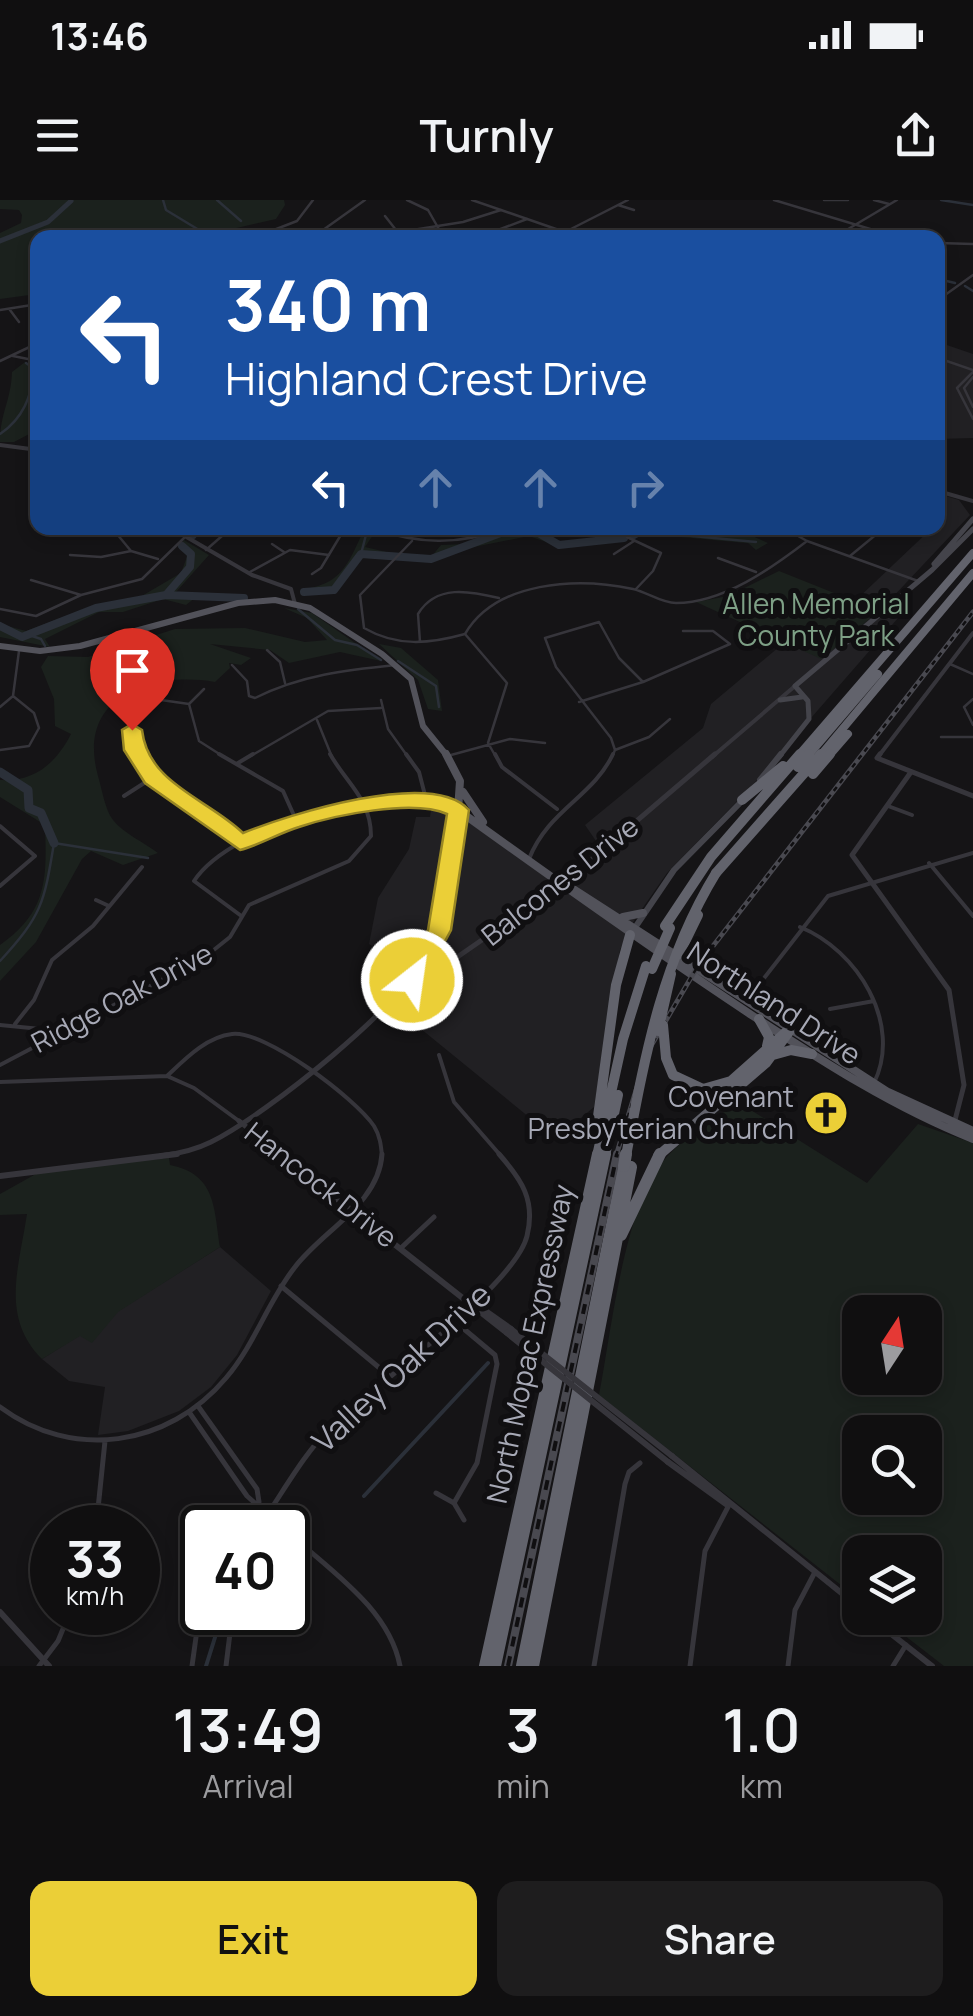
<!DOCTYPE html>
<style>
:root{--surface:#100f10;--page:#1e1d1e;--text:#f1f3f6;--muted:#9c9c9f;--line:#302f30;--accent:#ebcf37}
body{margin:0;font-family:Manrope,sans-serif;background:var(--page);color:var(--text);height:100vh;display:flex;flex-direction:column;font-size:38px;white-space:nowrap}
*{box-sizing:border-box;margin:0}
p{font-size:32px;color:var(--muted)}
.icon{flex:none;width:55px;height:55px;fill:none;stroke:currentColor;stroke-width:2;stroke-linecap:round;stroke-linejoin:round}
.map{position:relative;height:1466px;overflow:hidden}
.panel{display:flex;flex-direction:column;background:var(--surface);flex:1}
.panel>*{flex:none}
.top-card{position:absolute;left:30px;top:30px;width:915px;height:305px;border-radius:20px;box-shadow:0 5px 15px #0003,0 0 0 2px var(--line);background:#1a4fa0;color:#fff;overflow:hidden}
.needle{width:65px;rotate:12deg}
.tools{position:absolute;left:842px;top:1095px;display:grid;gap:20px}
.tools a{display:grid;place-items:center;width:100px;height:100px;border-radius:20px;background:var(--surface);box-shadow:0 5px 15px #0003,0 0 0 2px var(--line);font-size:50px}
.speed{position:absolute;left:30px;top:1305px;display:flex;gap:20px;font-size:50px;font-weight:700;text-align:center}
.speed>*{display:grid;place-content:center;width:130px;height:130px;border-radius:50%;background:var(--surface);box-shadow:0 5px 15px #0003,0 0 0 2px var(--line);line-height:1}
.speed small{font-size:25px;font-weight:400}
.speed .limit{border:5px solid #111;border-radius:15px;background:#fff;color:#111}
.pin{position:absolute;display:grid;place-items:center;width:85px;height:85px;color:#fff;margin:-102px -42px;border-radius:50% 50% 50% 0;rotate:-45deg;box-shadow:0 0 10px #0007}
.pin .icon{rotate:45deg}
.me{position:absolute;width:110px;margin:-55px;rotate:30deg;stroke-linejoin:round;filter:drop-shadow(0 0 8px #0008)}
.turn{display:flex;align-items:center;gap:35px;height:210px;padding:0 30px;font-size:45px}
.turn .icon{width:130px;height:130px;stroke-width:2.5}
.turn b{display:block;font-size:70px;line-height:85px}
.lanes{display:flex;align-items:center;height:95px;padding:0 30px;background:#0003;justify-content:center;gap:50px;direction:ltr}
.lanes .off{opacity:.35}
.eta{display:flex;justify-content:space-evenly;align-items:center;height:170px;text-align:center}
.eta b{font-size:60px;font-weight:600;line-height:70px}
.button{display:flex;gap:20px;margin-top:auto;padding:20px 30px}
.button a{flex:1;height:115px;border-radius:20px;background:var(--accent);color:#111;font-size:40px;font-weight:600;line-height:115px;text-align:center}
.button a+a{background:var(--page);color:var(--text)}
.status{display:flex;justify-content:space-between;align-items:center;height:70px;padding:0 50px;background:var(--surface);direction:ltr}
.status svg{height:28px;fill:currentColor}
header{display:flex;justify-content:space-between;align-items:center;height:130px;padding:0 30px;background:var(--surface);font-size:45px;font-weight:600}
.map>svg:first-child{display:block}
.built{fill:#212023}
.green{fill:#1b211d;fill-rule:evenodd}
.lines{fill:none;stroke-linecap:round;stroke-linejoin:round}
.stream-far1{stroke:#2b3039;stroke-width:2.5}
.stream{stroke:#2b3039;stroke-width:4}
.river-far2{stroke:#2b3039;stroke-width:5}
.river-far1{stroke:#2b3039;stroke-width:8}
.river{stroke:#2b3039;stroke-width:9}
.minor-far2{stroke:#36353b;stroke-width:2.5}
.minor-far1{stroke:#36353b;stroke-width:4}
.minor{stroke:#36353b;stroke-width:5}
.tertiary-far3{stroke:#36353b;stroke-width:2.5}
.tertiary-far2{stroke:#36353b;stroke-width:4}
.tertiary-far1{stroke:#36353b;stroke-width:5}
.tertiary{stroke:#36353b;stroke-width:6}
.secondary-far1{stroke:#44444b;stroke-width:5}
.secondary{stroke:#44444b;stroke-width:6}
.primary-far1{stroke:#52525a;stroke-width:6}
.primary{stroke:#52525a;stroke-width:8}
.motorway-far2{stroke:#62636c;stroke-width:8}
.motorway-far1{stroke:#62636c;stroke-width:10}
.motorway{stroke:#62636c;stroke-width:12}
.rail-far1-casing{stroke:#494950;stroke-width:5}
.rail-casing{stroke:#494950;stroke-width:8}
.rail-far1{stroke:#100f11;stroke-width:2.5;stroke-dasharray:5;stroke-linecap:butt}
.rail{stroke:#100f11;stroke-width:4;stroke-dasharray:10;stroke-linecap:butt}
.tertiary-bridge{stroke:#36353b;stroke-width:6}
.motorway-bridge-far1{stroke:#62636c;stroke-width:10}
.motorway-bridge{stroke:#62636c;stroke-width:12}
.route{fill:#ebcf37;stroke:#998724;stroke-width:2.5}
.labels{text-anchor:middle;stroke-width:10;stroke-linejoin:round;paint-order:stroke}
.park-label{font-size:28px;fill:#7ea086;stroke:#100f11}
.street-label{font-size:28px;fill:#a7a9b6;stroke:#100f11}
.poi-label{font-size:28px;fill:#a7a9b6;stroke:#100f11;text-anchor:end}
.near-street-label{font-size:32px;fill:#a7a9b6;stroke:#100f11}
</style>
<div class="status"><b>13:46</b><svg viewBox="0 0 49 12"><path d="M0 12V9h3v3zM5 12V6h3v6zM10 12V3h3v9zM15 12V0h3v12zM26 1h20v11H26zM47 4h2v5h-2z"/></svg></div>
<header><svg class="icon" aria-label="menu" viewBox="0 0 24 24"><path d="M4 6h16M4 12h16M4 18h16"/></svg>Turnly<svg class="icon" aria-label="share" viewBox="0 0 24 24"><path d="M12 15V3M7 8l5-5 5 5M5 13v7h14v-7"/></svg></header>
<div class="map">
<svg width="973" height="1466" viewBox="0 0 973 1466">
<rect width="100%" height="100%" fill="#151416"/>
<path class="built" d="M938,142L973,154V238L938,239Z
M939,294L959,300L970,315L889,401L905,410L751,587L667,673L635,719L620,750L594,907L556,939L394,807L419,789L420,776L369,744L378,698L409,649L416,617H430L432,603L446,607L563,686L605,654L585,625L703,528L711,504L785,442L821,458L878,412L855,401L932,328H938L945,311L938,308Z
M220,1047L271,1091L237,1155L211,1187L179,1211L128,1231L98,1235L105,1187L69,1181L42,1159Z"/>
<path class="green" d="M0,0H284L285,5L276,19L198,37L38,38L37,94L0,99V33L21,23L22,15L19,10L0,9Z
M25,162L37,167V230L14,242H0C0,213 11,201 12,172Z
M509,328H536L560,344L623,336L627,340L563,348L529,336L449,352L430,361L400,359L404,355L431,357L441,345L468,344Z
M641,328L715,335L737,329L768,343L756,350L748,343C727,342 644,331 634,338L629,334Z
M371,329L375,332L365,347L395,354L391,360L364,356L338,389L302,394L300,390C341,384 346,368 363,332Z
M184,340L209,355L176,392L196,397L186,405L163,399L123,412H99L45,439L50,447L0,437V424L26,431L98,404L140,397L181,373L188,354L180,343Z
M779,371L879,411L821,459L696,402L728,396Z
M284,408L312,413L381,461L340,452L289,463L270,450L210,444L251,458L241,465L229,463L230,468L215,482C149,471 76,497 98,576C102,589 105,610 113,620C123,633 145,643 158,653L123,665L91,651L82,659L36,742L0,781V745C47,712 47,680 45,625L0,597V580C35,582 56,563 71,534L55,526L54,499L41,467L48,456L88,457L175,429L245,428L305,442L327,440L307,418Z
M379,444L401,448L438,480L442,511L428,509L418,480Z
M738,902L867,983L918,924L973,943V1466H944L882,1418H925V1352H860V1400L599,1195C611,1134 624,1005 665,959C684,937 715,920 738,902ZM860,1112H925V1178H860ZM860,1232H925V1298H860Z
M169,958L170,965C216,974 214,1008 220,1047L118,1112L92,1143L80,1136L42,1159C0,1117 19,1067 27,1014L0,1015V994L43,970Z"/>
<g class="lines">
<path class="stream-far1" d="M163,0L166,10L199,30
M217,0L241,21
M941,0L973,5
M938,79L955,83
M965,86L973,91
M0,234C24,218 30,197 36,170L26,163
M640,331L756,342
M361,354L367,331
M298,409L335,440L357,445L381,460
M29,435L41,439L45,446
M398,461L436,486L439,507
M0,761C42,715 44,704 54,643L148,658"/>
<path class="stream" d="M364,1296L488,1163
M206,1466L223,1412"/>
<path class="river-far2" d="M0,41L48,22L71,1"/>
<path class="river-far1" d="M530,328L559,345L624,338
M193,335L197,328
M632,336L646,328
M304,392L334,390L361,354L431,359L514,328
M166,395L190,367L191,354L182,346
M0,426L22,437L96,408L166,395L244,398"/>
<path class="river" d="M0,572L28,590L29,608L41,613L54,643"/>
<path class="minor-far2" d="M824,0H848
M874,0L889,4
M618,5L634,10
M385,16L396,30
M565,32L628,0
M316,35L365,0
M362,38L463,22L501,10
M477,38L527,19
M0,110L38,104
M10,110L19,122
M13,156L38,161
M973,172L957,188L973,219
M973,177L964,188L973,207
M112,328L131,351L158,359
M346,328H371
M371,328C417,344 459,346 505,328
M542,328L552,332L577,328
M619,328L627,337L661,353L653,371L636,389
M784,328L807,341L918,381
M412,341L360,395L364,428C397,447 429,444 465,434
M272,344L284,352
M206,350L231,328
M614,354L634,341
M70,355L101,357L131,351
M850,356L884,328
M718,358L756,372
M248,373L290,350L329,355
M312,374L321,368L345,328
M31,380L81,395
M0,409L36,416L81,395L142,379L184,338
M420,442L418,414C436,384 470,391 499,398
M267,450L280,462L285,483
M950,464L973,474
M232,465L247,481L249,496L255,498C301,475 346,470 396,465
M13,496L19,451
M973,499L964,507L973,525
M381,500L388,529L408,557
M579,502L643,482L730,444L713,431H683
M189,504L199,541L224,557
M189,504L204,489
M0,507L13,496L34,513L39,528L29,546L0,550
M317,520L332,557
M941,537H973
M615,550L649,537L670,519
M451,555L510,539L545,543
M138,557L131,530L140,510L161,500L189,504
M249,557L328,511L381,508
M496,557L488,543L507,483L465,434C496,381 577,377 633,389C647,392 661,403 676,403C723,403 772,368 807,341
M612,557L615,550L611,538L556,467L545,438L599,422L619,458L643,482"/>
<path class="minor-far1" d="M136,554L163,585L240,643
M219,554L283,591L296,620
M406,554L419,572L426,599
M495,554L502,567L557,609
M238,563L253,554
M124,596L152,578
M888,606L912,615
M0,626L35,656L0,686
M529,659C548,610 593,597 613,554
M929,663L973,716
M96,700L109,706
M240,715L194,681C232,623 396,580 458,610
M800,727C857,750 903,823 874,883
M754,791L828,696L973,653
M830,809L874,801
M15,824L34,800L52,760L93,726L142,667
M0,825L61,831
M439,855L454,902L501,956
M0,865L205,757L230,737L249,705L349,661L371,636C371,599 347,584 330,554
M167,876C185,859 206,837 232,834C265,830 355,898 374,926C380,936 381,945 382,956
M0,882L167,876L194,888L239,921"/>
<path class="minor" d="M402,1047L434,1017
M281,1086L388,1175
M452,1119L495,1155L497,1164L477,1263L454,1303
M198,1206L257,1289L259,1302
M0,1207C72,1261 168,1247 226,1178C255,1144 268,1101 295,1067C323,1030 379,1004 382,954
M189,1212L247,1296L283,1328
M436,1293L454,1303L464,1320
M96,1328L105,1241
M258,1328C281,1296 302,1256 330,1228C372,1187 515,1086 527,1036C536,1000 521,979 499,954
M288,1332C329,1370 389,1408 400,1466
M39,1466L58,1441L70,1412
M192,1466L197,1430L205,1412
M226,1466L230,1433L241,1412
M594,1466L625,1284L629,1272L640,1263
M690,1466L705,1351L729,1305
M788,1466L795,1410L815,1372
M893,1466L906,1445"/>
<path class="tertiary-far3" d="M407,0L428,10L444,38
M472,0L582,38
M774,0L900,38
M253,38L297,21L313,0
M833,38L897,0
M938,43L973,44
M938,100L973,75
M938,158L973,170
M0,161L38,143"/>
<path class="tertiary-far2" d="M0,245L38,250
M938,291L973,301
M171,328L252,375L291,389L295,404
M712,557L795,486
M878,557L973,433"/>
<path class="tertiary-far1" d="M880,554L877,558L973,596
M911,572L852,655L949,790L964,885L954,924
M430,754L437,762L453,759
M420,770L442,766
M404,794L564,683L715,554
M239,921L283,956
M160,956C177,954 195,950 211,942C269,913 406,803 434,746C454,705 453,654 458,610"/>
<path class="tertiary" d="M280,954L507,1133
M0,976L177,954
M477,1105L511,1129
M672,1256L860,1408
M668,1262L726,1304
M0,1412L49,1466
M871,1418L932,1466"/>
<path class="secondary-far1" d="M934,364L973,319
M780,500L802,497
M779,557L809,519L808,501L795,486L932,370L973,329"/>
<path class="secondary" d="M760,580L781,554
M632,732L674,670L742,601"/>
<path class="primary-far1" d="M0,446L40,451L80,446L238,403L275,400L310,408L382,454L411,479L423,526L448,557"/>
<path class="primary" d="M446,554L460,581L458,610C555,680 653,750 753,816C825,863 893,907 973,939
M463,592L483,622
M564,683L888,892L973,931
M623,717L643,713"/>
<path class="motorway-far2" d="M797,557L973,353
M807,557L878,474
M819,557L973,373
M828,557L848,534"/>
<path class="motorway-far1" d="M798,567L809,554
M813,574L830,554
M742,600L783,566
M716,673L821,554
M665,726L711,657L800,554
M759,819L769,837L767,846
M773,855L791,850L812,854
M703,889L731,881L786,832
M596,931L616,785L630,735
M597,956L623,839L646,766
M605,956L618,895
M658,956L766,863L791,829"/>
<path class="motorway" d="M621,1035L660,954
M485,1466L598,954
M495,1466L605,954
M522,1466L624,966
M533,1466L631,967"/>
<defs>
<path id="rail-far1" d="M616,956L648,851L699,764L973,412"/>
<path id="rail" d="M508,1466L617,954"/>
</defs>
<use href="#rail-far1" class="rail-far1-casing"/>
<use href="#rail" class="rail-casing"/>
<use href="#rail-far1" class="rail-far1"/>
<use href="#rail" class="rail"/>
<path class="tertiary-bridge" d="M511,1129L672,1256
M507,1133L668,1262"/>
<path class="motorway-bridge-far1" d="M679,754L698,715
M652,769L670,728
M663,825L666,858L673,875L703,889
M658,831L671,774
M626,956C645,856 662,761 716,673"/>
<path class="motorway-bridge" d="M624,966L626,954"/>
</g>
<path class="route" d="M132,524L142,530C148,584 208,599 243,633C288,615 432,568 469,610L451,730L421,786L412,789L401,780L428,730L447,614C413,599 335,615 299,627C279,633 260,645 240,650L145,583L124,550L122,530Z"/>
<defs>
<symbol id="church-disc" viewBox="-11 -11 22 22"><circle r="9.5" fill="#ebcf37" stroke="#100f11"/><path d="M-1.2-6h2.4v3.5h3.3v2.4h-3.3V6h-2.4V-.1h-3.3v-2.4h3.3Z" fill="#111"/></symbol>
</defs>
<g fill-rule="evenodd">
<use href="#church-disc" x="801" y="888" width="50" height="50"/>
</g>
<g class="labels">
<g class="park-label">
<text x="816" y="414">Allen Memorial<tspan x="816" dy="32">County Park</tspan></text>
</g>
<g class="street-label">
<text transform="translate(560 681) rotate(-38)" y="10">Balcones Drive</text>
<text transform="translate(122 798) rotate(-28)" y="10">Ridge Oak Drive</text>
<text transform="translate(774 803) rotate(33)" y="10">Northland Drive</text>
<text transform="translate(321 985) rotate(38)" y="10">Hancock Drive</text>
<text transform="translate(530 1144) rotate(-78)" y="10">North Mopac Expressway</text>
</g>
<g class="poi-label">
<text x="794" y="907">Covenant<tspan x="794" dy="32">Presbyterian Church</tspan></text>
</g>
<g class="near-street-label">
<text transform="translate(402 1168) rotate(-43)" y="11">Valley Oak Drive</text>
</g>
</g>
</svg>
<div class="tools">
<a><svg class="needle" viewBox="-14 -14 28 28"><path d="M0-13l5 13h-10z" fill="#e53935"/><path d="M0 13l5-13h-10z" fill="#9c9c9f"/></svg></a>
<a><svg class="icon" aria-label="search" viewBox="0 0 24 24"><circle cx="10" cy="10" r="6"/><path d="M15 15l6 6"/></svg></a>
<a><svg class="icon" aria-label="layers" viewBox="0 0 24 24"><path d="M12 4l9 5-9 5-9-5zM3 14l9 5 9-5"/></svg></a>
</div>
<div class="speed"><div>33<small>km/h</small></div><div class="limit">40</div></div>
<div class="pin" style="left:132px;top:530px;background:#d93025"><svg class="icon" aria-label="arrive" viewBox="0 0 24 24"><path d="M6 21V4h12l-3 4 3 4H6"/></svg></div>
<svg class="me" style="left:412px;top:780px" viewBox="-20 -20 40 40"><circle r="17" fill="#ebcf37" stroke="#fff" stroke-width="3"/><path d="M0-11L8 9 0 5-8 9z" fill="#fff"/></svg>
<div class="top-card">
<div class="turn"><svg class="icon" aria-label="left" viewBox="0 0 24 24"><path d="M17 20v-9H6M10 6l-5 5 5 5"/></svg><div><b>340 m</b>Highland Crest Drive</div></div>
<div class="lanes"><svg class="icon" aria-label="left" viewBox="0 0 24 24"><path d="M17 20v-9H6M10 6l-5 5 5 5"/></svg><svg class="icon off" aria-label="ahead" viewBox="0 0 24 24"><path d="M12 20V5M6 11l6-6 6 6"/></svg><svg class="icon off" aria-label="ahead" viewBox="0 0 24 24"><path d="M12 20V5M6 11l6-6 6 6"/></svg><svg class="icon off" aria-label="right" viewBox="0 0 24 24"><path d="M7 20v-9h11M14 6l5 5-5 5"/></svg></div>
</div>
</div>
<section class="panel">
<div class="eta">
<div><b>13:49</b><p>Arrival</p></div>
<div><b>3</b><p>min</p></div>
<div><b>1.0</b><p>km</p></div>
</div>
<div class="button"><a>Exit</a><a>Share</a></div>
</section>
